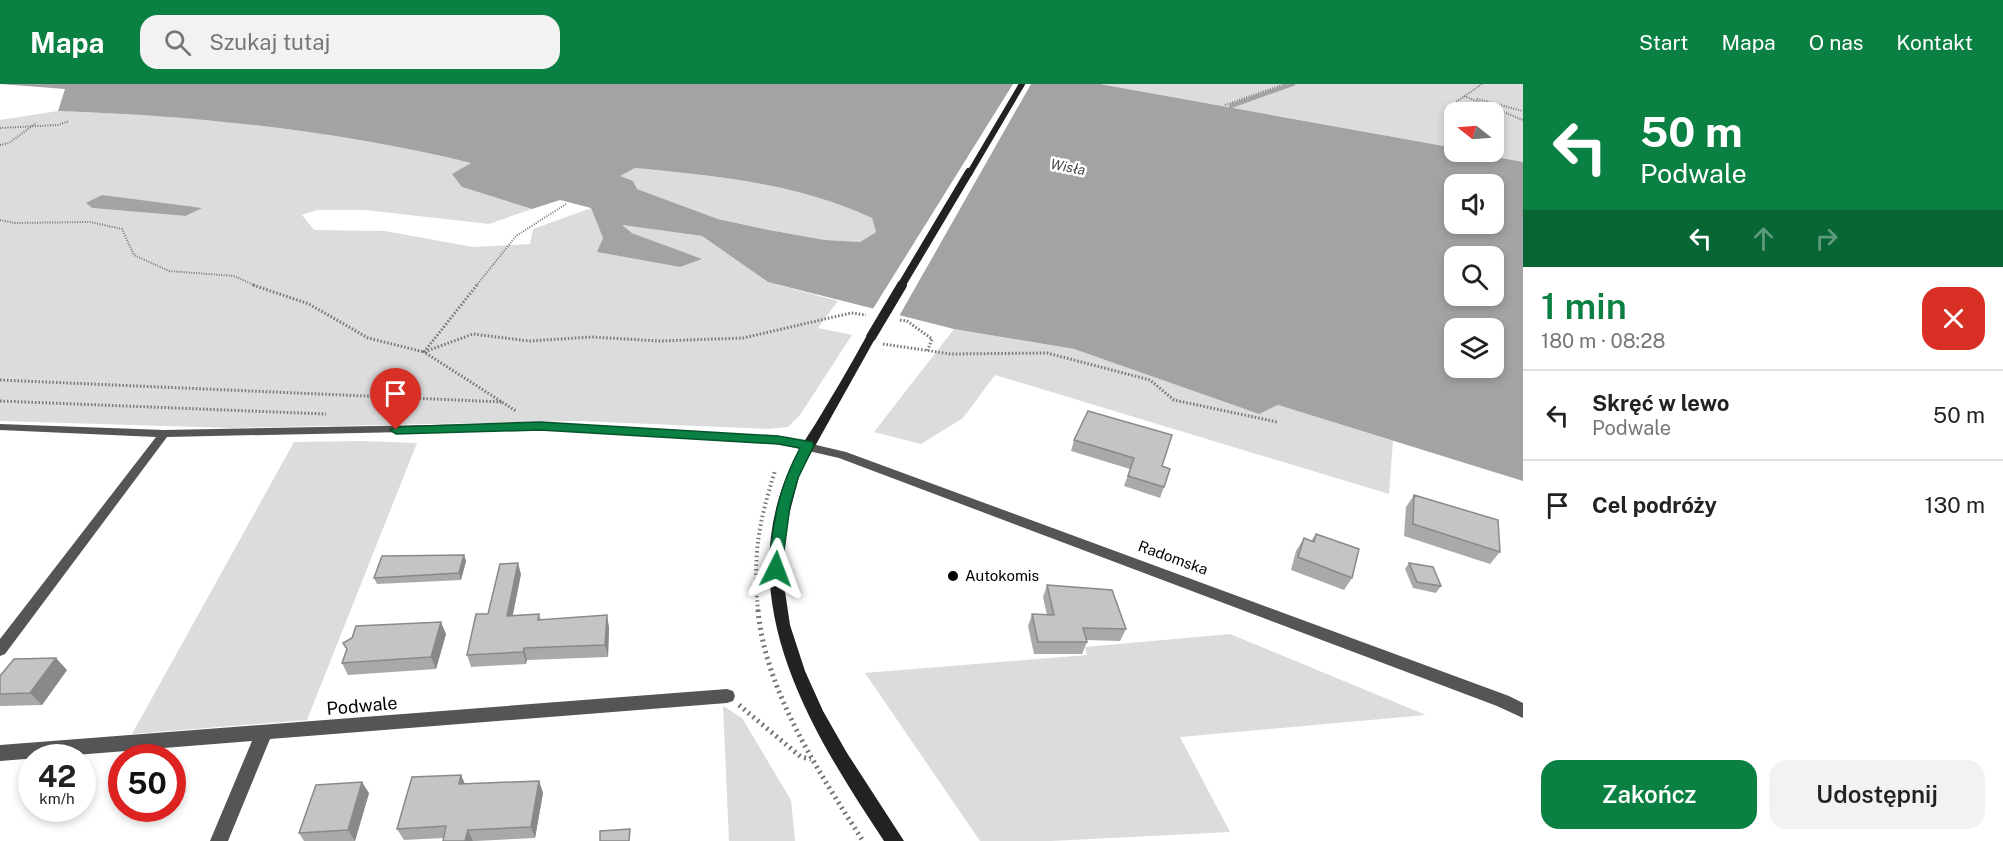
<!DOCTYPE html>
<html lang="pl">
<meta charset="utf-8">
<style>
:root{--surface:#fff;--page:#f2f2f2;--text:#222;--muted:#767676;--line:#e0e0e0;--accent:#0b8043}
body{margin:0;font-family:"Public Sans",sans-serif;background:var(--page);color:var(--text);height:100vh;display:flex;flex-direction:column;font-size:22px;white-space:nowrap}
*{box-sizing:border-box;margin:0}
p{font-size:20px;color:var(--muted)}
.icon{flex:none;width:33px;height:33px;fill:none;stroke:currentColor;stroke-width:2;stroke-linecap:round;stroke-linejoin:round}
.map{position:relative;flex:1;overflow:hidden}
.sheet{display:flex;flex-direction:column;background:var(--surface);width:480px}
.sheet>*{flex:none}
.guide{background:#0b8043;color:#fff;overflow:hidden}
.needle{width:39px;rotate:287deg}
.fabs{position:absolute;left:1444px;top:18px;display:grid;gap:12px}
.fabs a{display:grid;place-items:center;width:60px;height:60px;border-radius:12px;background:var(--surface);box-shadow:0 3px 9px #0003;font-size:30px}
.speed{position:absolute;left:18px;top:660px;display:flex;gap:12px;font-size:30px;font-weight:700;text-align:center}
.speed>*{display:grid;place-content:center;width:78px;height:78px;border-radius:50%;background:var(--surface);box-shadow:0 3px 9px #0003;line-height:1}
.speed small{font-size:15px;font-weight:400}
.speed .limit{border:9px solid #d22;background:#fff;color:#111}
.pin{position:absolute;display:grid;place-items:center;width:51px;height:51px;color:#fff;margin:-62px -26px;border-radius:50% 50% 50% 0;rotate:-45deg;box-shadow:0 0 6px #0007}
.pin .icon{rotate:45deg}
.me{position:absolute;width:66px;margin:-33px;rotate:3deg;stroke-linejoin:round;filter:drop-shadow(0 0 4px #0008)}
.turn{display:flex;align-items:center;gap:21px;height:126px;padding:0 18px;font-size:27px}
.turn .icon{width:78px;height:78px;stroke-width:2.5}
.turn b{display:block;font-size:42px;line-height:51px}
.lanes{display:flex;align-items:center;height:57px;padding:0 18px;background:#0003;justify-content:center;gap:30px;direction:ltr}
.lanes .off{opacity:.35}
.round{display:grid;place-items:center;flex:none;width:63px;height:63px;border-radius:18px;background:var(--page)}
.head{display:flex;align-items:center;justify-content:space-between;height:102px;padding:0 18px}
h1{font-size:36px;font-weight:600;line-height:45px;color:var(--accent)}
.primary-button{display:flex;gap:12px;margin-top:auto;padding:12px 18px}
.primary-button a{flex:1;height:69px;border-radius:18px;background:var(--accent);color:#fff;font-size:24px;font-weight:600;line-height:69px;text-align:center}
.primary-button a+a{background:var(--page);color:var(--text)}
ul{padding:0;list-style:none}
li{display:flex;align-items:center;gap:18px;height:90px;padding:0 18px;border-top:2px solid var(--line)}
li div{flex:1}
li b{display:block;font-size:22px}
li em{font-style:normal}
header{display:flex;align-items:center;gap:36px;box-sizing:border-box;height:84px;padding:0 30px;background:var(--accent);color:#fff}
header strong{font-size:28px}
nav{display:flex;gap:33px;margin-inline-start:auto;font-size:21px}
.search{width:420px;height:54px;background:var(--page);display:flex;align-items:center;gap:15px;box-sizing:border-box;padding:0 21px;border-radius:18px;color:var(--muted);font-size:22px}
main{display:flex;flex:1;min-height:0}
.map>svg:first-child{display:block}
.green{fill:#dcdcdc;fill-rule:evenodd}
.water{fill:#a3a3a3;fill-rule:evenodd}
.pier{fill:#fff}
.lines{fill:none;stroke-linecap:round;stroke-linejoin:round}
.stream{stroke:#a3a3a3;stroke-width:4}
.path-far3{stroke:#777;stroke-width:2;stroke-dasharray:1 1.5;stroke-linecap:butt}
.path-far2{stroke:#777;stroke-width:3;stroke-dasharray:1.5 2;stroke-linecap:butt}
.path-far1{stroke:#777;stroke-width:4;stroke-dasharray:1.5 3;stroke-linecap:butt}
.path{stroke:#777;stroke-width:5;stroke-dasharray:2 4;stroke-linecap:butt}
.street{fill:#555;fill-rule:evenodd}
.secondary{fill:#222;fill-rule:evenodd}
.secondary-bridge-far2{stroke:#222;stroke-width:6}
.secondary-bridge-far1{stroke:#222;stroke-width:8}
.secondary-bridge{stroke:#222;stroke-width:10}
.wall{fill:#a9a9a9}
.shaded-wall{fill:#898989}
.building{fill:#c4c4c4;stroke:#898989;stroke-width:1.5}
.route{fill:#0b8043;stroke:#07532c;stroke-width:1.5}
.poi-dot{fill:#000;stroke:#fff;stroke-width:2}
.labels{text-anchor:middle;stroke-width:5;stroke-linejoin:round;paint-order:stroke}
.far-water-label{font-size:14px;font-style:italic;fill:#444;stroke:#fff}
.street-label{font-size:15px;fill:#000;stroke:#fff}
.poi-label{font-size:15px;fill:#000;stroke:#fff;text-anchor:start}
.near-street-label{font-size:18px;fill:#000;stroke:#fff}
</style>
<header>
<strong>Mapa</strong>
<div class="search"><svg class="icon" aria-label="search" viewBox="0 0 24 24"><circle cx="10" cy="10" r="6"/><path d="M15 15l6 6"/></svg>Szukaj tutaj</div>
<nav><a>Start</a><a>Mapa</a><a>O nas</a><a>Kontakt</a></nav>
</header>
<main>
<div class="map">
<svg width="1523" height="757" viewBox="0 0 1523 757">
<rect width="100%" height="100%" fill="#fff"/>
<path class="green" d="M1101,0H1523V78L1472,68H1494V28H1455V64Z
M58,27C198,32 336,46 472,79L453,90L462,103L532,125L489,140L365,126H317L302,131L314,146L385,147L473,163L530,160L533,145L591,124L603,154L598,168L680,183L701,175L632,149L621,141L702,152L768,198L838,217L818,244L852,251L800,331L788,343L767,345L579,337L232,344L0,337V36ZM86,119L201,124L187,132L92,124Z
M635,84C717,92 796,99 872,134L876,148L860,158L825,156L769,146L718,135L637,105L619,92Z
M954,245L1074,265L1259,330L1278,321L1393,357L1389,410L995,291L963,334L921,360L874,348Z
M361,357L417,359L307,636L132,650L294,358Z
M1230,550L1426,631L1180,653L1230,748L1051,757H980L865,589L1087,571L1085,563Z
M723,622L742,634L791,716L795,757H729Z"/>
<path class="water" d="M0,0H1100L1455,64V68H1471L1523,78V397L1278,321L1259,330L1074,265L954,245L768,198L702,152L622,141L632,149L702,175L680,183L597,168L603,154L591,124L560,116L532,125L462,103L452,90L471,79C335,46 198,32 58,27L65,5ZM635,84C717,92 796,99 872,134L876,148L860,158L825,156L769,146L718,135L637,105L633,97L620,92ZM1455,100H1494V140H1455ZM1455,172H1494V212H1455ZM1455,244H1494V284H1455Z
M102,111L202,124L186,132L92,124L86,119Z"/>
<path class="pier" d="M1013,0H1031L898,234L871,228Z"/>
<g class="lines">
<path class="stream" d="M1231,22L1293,0"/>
<path class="path-far3" d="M1464,12L1523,36
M1477,15L1523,27
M1225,21L1285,0
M1455,37L1446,25L1482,0
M0,44L58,41L69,37
M0,61L9,59L36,39
M0,136L14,139L90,138L122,145L134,171L169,187L234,192L256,202
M476,202L516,152L566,120"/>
<path class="path-far2" d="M253,201L309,220L368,254L424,268L473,250L529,257L592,253L659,257L743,254L851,229L866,231
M477,201L424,268L516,327
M900,236L907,237L932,255L927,268
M883,260L951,270L1047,269L1150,296L1174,316L1277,338
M0,296L502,318
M0,317L326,330"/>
<path class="path-far1" d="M758,527C753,470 758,441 775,387"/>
<path class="path" d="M758,526C765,607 820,690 863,757
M739,621L801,673L811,675"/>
<path class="street" d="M540,339L778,352L846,368L1509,612L1523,619V634L1497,622L839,374L778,360L540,345L167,353L5,570L0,572V555L156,353L0,346V340L164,346Z
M727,605L733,607L735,612L733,617L727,619L270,655L228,757H210L252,657L0,677V661Z"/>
<path class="secondary" d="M871,250L876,253L800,389L785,446L783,494L790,541L805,587L823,627L847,669L904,757H884C813,650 733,523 787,391C794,373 805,356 816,339C833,311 850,282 866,253Z"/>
<path class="secondary-bridge-far2" d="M969,90L1022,0"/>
<path class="secondary-bridge-far1" d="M901,202L969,88"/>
<path class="secondary-bridge" d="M871,253L902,201"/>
</g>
<path class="wall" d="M1074,356L1162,382L1164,403L1160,414L1124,402L1130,385L1071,367Z
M1414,411L1500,468L1490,480L1404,452L1406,423Z
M1316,450L1352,494L1344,506L1291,486L1296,467L1304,454L1311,457Z
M464,471L466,477L461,496L377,500L374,494Z
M1409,479L1441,502L1436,509L1413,504L1405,485Z
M521,490L513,531L539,530L541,536L609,543L608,573L527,576L526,580L471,583L467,571Z
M1047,501L1126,545L1120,557L1086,556L1087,558L1082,570H1034L1028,542L1032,530L1047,531L1043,513Z
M446,550L436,585L348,591L342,579L347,566L343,559Z
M67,586L42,621L0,622V592Z
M461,691L465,700L539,697L543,709L535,754L476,757H443V754L404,756L397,745Z
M369,709L355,757H304L299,749Z"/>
<path class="shaded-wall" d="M464,471L466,477L461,496L459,489Z
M518,479L521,490L510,543L507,532Z
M607,531L609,543L608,573L605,561Z
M441,538L446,550L436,585L431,573Z
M524,564L527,576L526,580L523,568Z
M56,574L67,586L42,621L30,609Z
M461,691L466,703L459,700Z
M539,697L543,709L535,754L531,743Z
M362,698L369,709L355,757L348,746Z
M468,746L473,757H465Z"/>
<path class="building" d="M1088,327L1172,351L1162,382L1170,385L1164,403L1128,392L1134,374L1074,356Z
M1414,411L1498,436L1500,468L1413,440Z
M1316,450L1359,465L1352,494L1298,473L1304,454L1314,458Z
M464,471L459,489L374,494L382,472Z
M518,479L507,532L539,530L538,536L607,531L605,561L524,564L523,568L467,571L476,530H488L500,480Z
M1409,479L1433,483L1441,502L1417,498Z
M1047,501L1112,506L1126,545L1083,544L1087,558H1038L1032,530L1054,531Z
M441,538L431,573L342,579L347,565L343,559L352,554L356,542Z
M56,574L30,609L0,610V592L14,575Z
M461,691L459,700L539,697L531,743L468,746L465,757H443L446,742L397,745L412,693Z
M362,698L348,746L299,749L316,701Z
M630,745L629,757H600V747Z"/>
<path class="route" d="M540,338L778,352L812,358L814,361L798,394L790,422L781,489L776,491L768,485C774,436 777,408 800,364L778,360L540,346L396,350L390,346L396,343Z"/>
<circle class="poi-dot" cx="953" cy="492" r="6"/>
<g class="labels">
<g class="far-water-label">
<text transform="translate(1068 83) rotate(11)" y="5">Wisła</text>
</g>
<g class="street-label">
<text transform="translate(1173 474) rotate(20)" y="5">Radomska</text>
</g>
<g class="poi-label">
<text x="965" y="497">Autokomis</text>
</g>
<g class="near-street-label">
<text transform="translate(362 622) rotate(-5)" y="6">Podwale</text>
</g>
</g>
</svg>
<div class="fabs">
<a><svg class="needle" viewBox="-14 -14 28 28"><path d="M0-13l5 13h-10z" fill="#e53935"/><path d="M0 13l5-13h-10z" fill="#767676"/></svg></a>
<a><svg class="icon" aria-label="sound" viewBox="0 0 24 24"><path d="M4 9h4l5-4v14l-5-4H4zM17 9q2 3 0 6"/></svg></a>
<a><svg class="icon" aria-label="search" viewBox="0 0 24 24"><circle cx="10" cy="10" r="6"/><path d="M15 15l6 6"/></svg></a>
<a><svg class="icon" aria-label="layers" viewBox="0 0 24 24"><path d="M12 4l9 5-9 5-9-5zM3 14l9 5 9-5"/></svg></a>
</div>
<div class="speed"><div>42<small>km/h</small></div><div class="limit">50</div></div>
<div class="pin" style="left:396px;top:346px;background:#d93025"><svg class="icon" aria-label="arrive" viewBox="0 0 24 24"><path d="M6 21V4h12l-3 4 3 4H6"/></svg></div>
<svg class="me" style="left:776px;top:485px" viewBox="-20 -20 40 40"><path d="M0-17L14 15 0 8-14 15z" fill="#0b8043" stroke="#fff" stroke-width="4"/></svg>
</div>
<section class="sheet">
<div class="guide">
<div class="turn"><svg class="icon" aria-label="left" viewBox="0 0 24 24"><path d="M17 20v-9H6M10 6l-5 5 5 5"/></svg><div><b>50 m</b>Podwale</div></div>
<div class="lanes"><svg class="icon" aria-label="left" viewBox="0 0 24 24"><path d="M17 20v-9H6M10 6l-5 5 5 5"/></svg><svg class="icon off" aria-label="ahead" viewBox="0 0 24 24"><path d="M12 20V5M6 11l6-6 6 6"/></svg><svg class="icon off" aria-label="right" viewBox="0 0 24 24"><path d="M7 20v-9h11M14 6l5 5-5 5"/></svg></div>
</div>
<div class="head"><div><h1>1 min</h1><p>180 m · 08:28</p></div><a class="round" style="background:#d93025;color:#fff"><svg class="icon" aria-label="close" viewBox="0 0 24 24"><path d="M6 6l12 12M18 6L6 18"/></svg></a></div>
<ul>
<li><svg class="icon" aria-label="left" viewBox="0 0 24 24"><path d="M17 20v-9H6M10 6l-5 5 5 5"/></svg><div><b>Skręć w lewo</b><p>Podwale</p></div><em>50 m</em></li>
<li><svg class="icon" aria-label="arrive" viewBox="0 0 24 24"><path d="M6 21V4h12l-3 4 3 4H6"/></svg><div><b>Cel podróży</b></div><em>130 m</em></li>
</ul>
<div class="primary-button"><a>Zakończ</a><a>Udostępnij</a></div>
</section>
</main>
